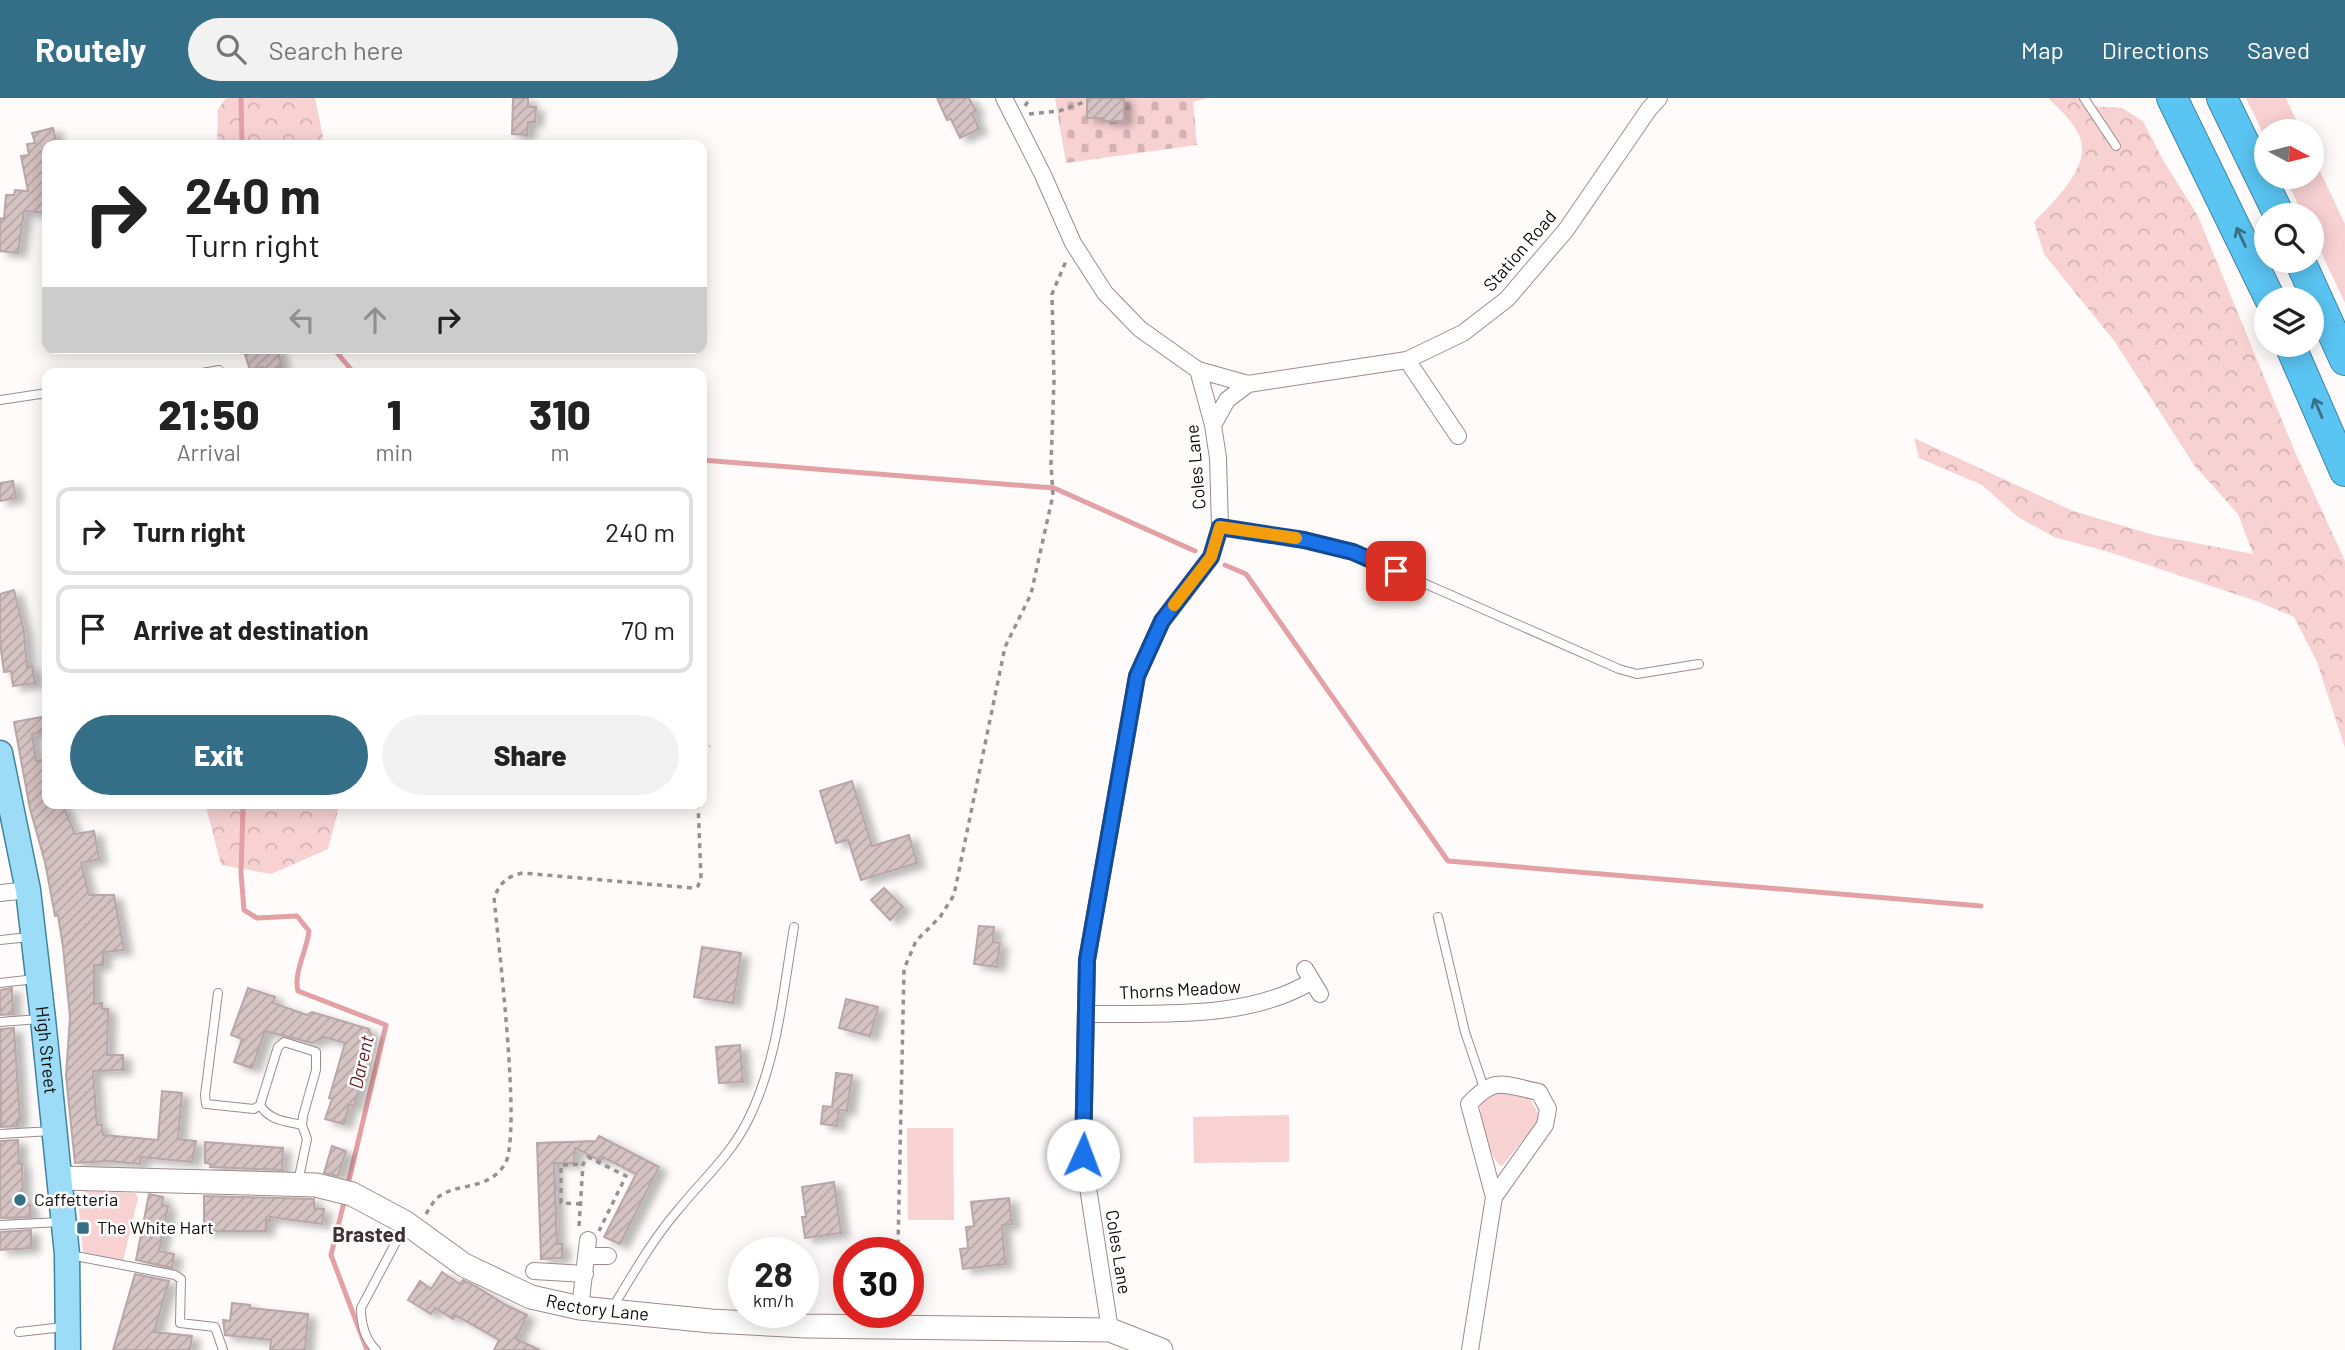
<!DOCTYPE html>
<style>
:root{--surface:#fff;--page:#f2f2f2;--text:#222;--muted:#767676;--line:#e0e0e0;--accent:#356e87}
body{margin:0;font-family:Barlow,sans-serif;background:var(--page);color:var(--text);height:100vh;display:flex;flex-direction:column;font-size:26px;white-space:nowrap}
*{box-sizing:border-box;margin:0}
p{font-size:23px;color:var(--muted)}
.icon{flex:none;width:38px;height:38px;fill:none;stroke:currentColor;stroke-width:2;stroke-linecap:round;stroke-linejoin:round}
.map{position:relative;flex:1;overflow:hidden}
.sheet{position:absolute;left:42px;top:270px;width:665px;height:441px;display:flex;flex-direction:column;background:var(--surface);border-radius:14px;box-shadow:0 4px 18px #0003}
.sheet>*{flex:none}
.banner{position:absolute;left:42px;top:42px;width:665px;height:214px;border-radius:14px;box-shadow:0 4px 18px #0003;background:#fff;color:var(--text);overflow:hidden}
.needle{width:46px;rotate:97deg}
.tools{position:absolute;left:2254px;top:21px;display:grid;gap:14px}
.tools a{display:grid;place-items:center;width:70px;height:70px;border-radius:50%;background:var(--surface);box-shadow:0 4px 18px #0003;font-size:35px}
.speed{position:absolute;left:728px;top:1139px;display:flex;gap:14px;font-size:35px;font-weight:700;text-align:center}
.speed>*{display:grid;place-content:center;width:91px;height:91px;border-radius:50%;background:var(--surface);box-shadow:0 4px 18px #0003;line-height:1}
.speed small{font-size:18px;font-weight:400}
.speed .limit{border:10px solid #d22;background:#fff;color:#111}
.pin{position:absolute;display:grid;place-items:center;width:60px;height:60px;color:#fff;margin:-30px;border-radius:14px;box-shadow:0 4px 10px #0006}
.me{position:absolute;width:77px;margin:-38px;rotate:2deg;stroke-linejoin:round;filter:drop-shadow(0 0 5px #0008)}
.turn{display:flex;align-items:center;gap:24px;height:147px;padding:0 28px;font-size:32px}
.turn .icon{width:91px;height:91px;stroke-width:2.5}
.turn b{display:block;font-size:49px;line-height:60px}
.lanes{display:flex;align-items:center;height:66px;padding:0 28px;background:#0003;justify-content:center;gap:35px;direction:ltr}
.lanes .off{opacity:.35}
.eta{display:flex;justify-content:space-evenly;align-items:center;height:119px;text-align:center}
.eta b{font-size:42px;font-weight:800;line-height:49px}
.cta{display:flex;gap:14px;margin-top:auto;padding:14px 28px}
.cta a{flex:1;height:80px;border-radius:42px;background:var(--accent);color:#fff;font-size:28px;font-weight:800;line-height:80px;text-align:center}
.cta a+a{background:var(--page);color:var(--text)}
ul{padding:0;list-style:none}
li{display:flex;align-items:center;gap:21px;height:88px;margin:0 14px 10px;padding:0 14px;border:4px solid var(--line);border-radius:14px}
li div{flex:1}
li b{display:block;font-size:26px}
li em{font-style:normal}
header{display:flex;align-items:center;gap:42px;box-sizing:border-box;height:98px;padding:0 35px;background:var(--accent);color:#fff}
header strong{font-size:33px}
nav{display:flex;gap:38px;margin-inline-start:auto;font-size:24px}
.search{width:490px;height:63px;background:var(--page);display:flex;align-items:center;gap:18px;box-sizing:border-box;padding:0 24px;border-radius:38px;color:var(--muted);font-size:26px}
.map>svg:first-child{display:block}
.grass{fill:#f8d1d3}
.forest{fill:url(#forest-crowns)}
.cemetery{fill:url(#cemetery-stones)}
.lines{fill:none;stroke-linecap:round;stroke-linejoin:round}
.stream{stroke:#e3a0a5;stroke-width:5}
.building{fill:url(#building-hatch);stroke:#b9a6a7;stroke-width:2;filter:url(#shadow)}
.lane-casing{stroke:#9d8b8c;stroke-width:10}
.street-casing{stroke:#9d8b8c;stroke-width:18}
.secondary-casing{stroke:#9d8b8c;stroke-width:25}
.primary-casing{stroke:#4083a1;stroke-width:27}
.highway-casing{stroke:#4083a1;stroke-width:32}
.path{stroke:#979292;stroke-width:3.5;stroke-dasharray:5 5;stroke-linecap:butt}
.lane{stroke:#fff;stroke-width:8}
.street{stroke:#fff;stroke-width:16}
.secondary{stroke:#fff;stroke-width:23}
.primary{stroke:#9cdcf7;stroke-width:24}
.highway{stroke:#5ac4f2;stroke-width:30}
.oneway{stroke:#39708a}
.route-casing{stroke:#114b97;stroke-width:18}
.route{stroke:#1a73e8;stroke-width:12}
.slow{stroke:#f59e0b;stroke-width:12}
.poi-dot{fill:#356e87;stroke:#fff;stroke-width:2.5}
.labels{text-anchor:middle;stroke-width:5;stroke-linejoin:round;paint-order:stroke}
.street-label{font-size:18px;fill:#100a0a;stroke:#fff}
.poi-label{font-size:18px;fill:#100a0a;stroke:#fff;text-anchor:start}
.water-label{font-size:19px;font-style:italic;fill:#681b29;stroke:#fff}
.quarter-label{font-size:21px;font-weight:bold;fill:#403132;stroke:#fff}
</style>
<header>
<strong>Routely</strong>
<div class="search"><svg class="icon" aria-label="search" viewBox="0 0 24 24"><circle cx="10" cy="10" r="6"/><path d="M15 15l6 6"/></svg>Search here</div>
<nav><a>Map</a><a>Directions</a><a>Saved</a></nav>
</header>
<div class="map">
<svg width="2345" height="1252" viewBox="0 0 2345 1252">
<defs>
<pattern id="forest-crowns" width="20" height="18" patternUnits="userSpaceOnUse" patternTransform="scale(1.75)"><rect width="20" height="18" fill="#f8d1d3"/><path d="M2 6a3 3 0 1 1 6 0M12 15a3 3 0 1 1 6 0" fill="none" stroke="#d4b2b4"/></pattern>
<pattern id="cemetery-stones" width="16" height="16" patternUnits="userSpaceOnUse" patternTransform="scale(1.75)"><rect width="16" height="16" fill="#f8d1d3"/><path d="M2 7V4a2 2 0 0 1 4 0v3zM10 15v-3a2 2 0 0 1 4 0v3z" fill="#d4b2b4"/></pattern>
<pattern id="building-hatch" width="6" height="6" patternUnits="userSpaceOnUse" patternTransform="scale(1.75)"><rect width="6" height="6" fill="#d5c2c3"/><path d="M-1 1l2-2M0 6l6-6M5 7l2-2" fill="none" stroke="#b6a5a6"/></pattern>
<filter id="shadow"><feDropShadow dx="8" dy="4.5" stdDeviation="3.5" flood-color="#0004"/></filter>
</defs>
<rect width="100%" height="100%" fill="#fffbfb"/>
<path class="grass" d="M2246,0H2286L2301,33H2266V41Z
M2312,56L2345,126V205L2312,135V117H2303L2285,79H2312Z
M1503,994L1529,1000L1538,1015L1537,1025L1502,1068C1490,1063 1480,1020 1480,1006L1488,997Z
M1289,1017V1064L1194,1065L1193,1019Z
M907,1030H953L954,1122H908Z
M85,1093L135,1095L138,1100L123,1163L83,1154L78,1102Z"/>
<path class="forest" d="M226,0H315L323,39L321,47H217L218,11Z
M2048,0H2081L2092,8L2122,10L2143,23L2163,62L2198,118L2295,354L2345,463V650L2317,564L2294,519L2259,504L2109,454L2054,439L2018,419L1982,387L1919,360L1914,340L2073,413L2154,437L2253,456L2238,416L2194,367L2115,244L2044,156L2034,124C2052,105 2089,71 2081,43C2077,26 2059,11 2048,0Z
M205,705H340L328,751L271,776L221,767Z"/>
<path class="cemetery" d="M1055,0H1207L1193,4L1197,47L1066,65Z"/>
<g class="lines">
<path class="stream" d="M241,0L242,47
M333,250L354,275
M702,362L1054,390L1195,453
M1225,467L1246,476L1448,763L1981,808
M238,705L243,710L241,775L244,812L257,820L297,818L309,833C307,852 293,876 298,893L386,927L347,1090
M345,1100L331,1157L367,1252"/>
</g>
<path class="building" d="M513,0H528V9H536L535,24H528L527,37L512,36Z
M937,0H969L976,13L972,15L979,31L960,40L951,21L947,22Z
M1087,0H1124V23H1104V20H1087Z
M53,30L57,47H47V115L24,113L18,155L0,153V120L4,121L6,97H14L15,92L28,93L21,58L29,57L27,46L35,45L32,35Z
M243,250H277L282,269L265,273L263,269L250,272Z
M13,383L16,400L0,403V385Z
M14,492L24,534L27,569L32,568L35,585L13,588L11,573L4,574L0,545V496Z
M47,618V633L32,636L36,663L47,661V705H62L75,736L94,733L99,761L81,765L89,797H114L124,852L103,854V867H94V906L102,905V911H108L107,957H123V972L93,973L97,1027H102L103,1037L158,1042L162,993L182,995L178,1041L196,1043L192,1064L141,1059L140,1066L108,1063L75,1065L66,978L70,919L63,849L58,817L55,818L45,764L30,711L14,624Z
M852,683L872,748L909,737L917,765L861,782L848,742L836,745L820,693Z
M884,790L903,809L890,822L871,802Z
M979,828L994,829L993,844L1000,845L997,869L974,866Z
M702,849L741,855L733,905L694,899Z
M12,890L13,916L0,917V892Z
M248,890L275,899L273,905L307,917L312,914L369,931L372,939L366,961L368,962L354,1008L349,1007L344,1026L325,1021L332,1001L329,1000L345,945L324,939L312,945L265,933L252,970L234,964L242,941L231,937Z
M846,901L878,909L870,938L839,930Z
M14,930L20,1022H17V1028L1,1029L0,931Z
M740,947L743,984L719,985L716,949Z
M836,975L852,977L847,1013L839,1012L837,1028L821,1026L823,1008L832,1009Z
M599,1038L659,1069L620,1146L604,1139L636,1076L603,1059L601,1063L575,1050L574,1065H554L557,1146H562V1160L541,1161L537,1045L596,1043Z
M18,1042L19,1066H22L23,1101H26V1107H30V1119L0,1120V1043Z
M205,1044L283,1050L282,1072L210,1069L211,1066L205,1065Z
M332,1048L346,1053L338,1078L324,1075Z
M834,1084L841,1135L805,1140L802,1119H806L802,1089Z
M149,1096L163,1099L162,1107L168,1108L159,1153L174,1156L172,1170L136,1162Z
M204,1098L314,1101V1110L324,1111L322,1126L270,1119V1122H266V1133H204Z
M1009,1100L1012,1126L1002,1127L1005,1166L963,1171L960,1151L968,1150L966,1129L974,1128L971,1104Z
M31,1132V1150L0,1152V1134Z
M442,1174L460,1186L463,1182L475,1188L506,1207L527,1217L516,1241L540,1252H494L499,1242L455,1217L453,1221L435,1210L431,1216L408,1202L420,1183L431,1191Z
M135,1176L169,1183L154,1234L192,1238L190,1252H113Z
M232,1205L250,1207V1210L308,1216L305,1252H270L271,1242L225,1237L223,1222L230,1223Z"/>
<g class="lines">
<defs>
<path id="lane" d="M2084,0L2116,48
M202,275L219,272
M0,302L47,295
M1220,429L1304,441L1353,454L1619,571L1637,576L1699,566
M1438,819L1465,934L1484,990
M0,842L30,839
M0,885L35,881
M218,895L205,997L206,1006L254,1011L260,1007L278,949L284,944L316,954V972L303,1018L302,1027L307,1041L298,1084
M0,924L40,921
M260,1007C270,1023 285,1023 302,1027
M0,1036L52,1033
M0,1127L61,1124
M70,1157L175,1177L181,1181L180,1225L215,1229L223,1252
M613,1209C633,1176 653,1141 678,1112C703,1081 732,1056 749,1020C778,961 783,893 794,829
M19,1234L64,1229
M376,1252C365,1241 361,1225 361,1210L405,1127"/>
<path id="street" d="M1004,0L1043,77L1073,145L1105,195L1140,231L1198,272L1248,286L1407,262L1463,235L1507,201L1566,132L1649,11L1659,0
M1407,262L1458,338
M1213,327L1227,302L1248,286
M0,795L28,792
M1305,871L1320,896
M1088,916C1159,915 1249,922 1312,883
M587,1158H608
M534,1173L585,1176
M580,1210L588,1142
M1110,1232L1083,1057L1087,862L1137,578L1162,523L1211,459L1220,429L1218,360L1213,327L1198,272
M1470,1252L1494,1099L1469,1006C1496,977 1503,987 1539,994L1548,1011L1545,1027L1494,1099"/>
<g id="secondary">
<path id="s1" d="M61,1080L316,1087L352,1096L406,1125L464,1167L531,1199L580,1210L711,1223L806,1228L1110,1232L1161,1252"/>
</g>
<g id="primary">
<path id="s2" d="M0,655L28,792L43,921L67,1156L68,1252"/>
</g>
<path id="highway" d="M2172,0L2270,201
M2222,0L2279,117
M2300,163L2345,262
M2290,247L2345,373"/>
</defs>
<use href="#lane" class="lane-casing"/>
<use href="#street" class="street-casing"/>
<use href="#secondary" class="secondary-casing"/>
<use href="#primary" class="primary-casing"/>
<use href="#highway" class="highway-casing"/>
<path class="path" d="M1025,8L1030,0
M1029,16L1059,13L1087,3
M702,655L710,648
M581,1106L561,1105V1067L583,1066
M426,1116C429,1111 432,1106 435,1102C453,1083 487,1095 505,1066C522,1037 498,844 494,799C501,785 506,778 523,775L693,790L698,788L701,781L698,705
M579,1128L583,1066L588,1059L626,1078L599,1133
M893,1155L898,1148L904,871L916,843L940,819L954,797L1005,549L1031,496L1053,397L1051,366L1054,283L1052,196L1066,163"/>
<use href="#lane" class="lane"/>
<use href="#street" class="street"/>
<use href="#secondary" class="secondary"/>
<use href="#primary" class="primary"/>
<use href="#highway" class="highway"/>
</g>
<defs><path id="oneway-shaft" d="M-6 0H5M1.5-3L5.5 0L1.5 3" fill="none" stroke-width="1.6" stroke-linecap="round" stroke-linejoin="round" transform="scale(1.75)"/></defs>
<g class="oneway">
<use href="#oneway-shaft" transform="translate(2241 139) rotate(-115)"/>
<use href="#oneway-shaft" transform="translate(2318 310) rotate(-113)"/>
</g>
<g class="lines">
<defs>
<path id="route" d="M1083,1057L1087,862L1137,578L1162,523L1211,459L1220,429L1304,442L1353,454L1396,473"/>
</defs>
<use href="#route" class="route-casing"/>
<use href="#route" class="route"/>
<path class="slow" d="M1174,507L1211,459L1220,429L1296,440"/>
</g>
<g class="poi-dot">
<circle cx="20" cy="1102" r="7"/>
<rect x="76" y="1123" width="14" height="14" rx="3.5"/>
</g>
<g class="labels">
<g class="street-label">
<text transform="translate(1520 153) rotate(-49)" y="6">Station Road</text>
<text transform="translate(1196 369) rotate(-95)" y="6">Coles Lane</text>
<text transform="translate(1180 892) rotate(-3)" y="6">Thorns Meadow</text>
<text dy="6" stroke="none"><textPath href="#s2" startOffset="301">High Street</textPath></text>
<text transform="translate(1118 1154) rotate(81)" y="6">Coles Lane</text>
<text dy="6" stroke="none"><textPath href="#s1" startOffset="567">Rectory Lane</textPath></text>
</g>
<g class="poi-label">
<text x="34" y="1108">Caffetteria</text>
<text x="97" y="1136">The White Hart</text>
</g>
<g class="water-label">
<text transform="translate(361 964) rotate(-77)" y="7">Darent</text>
</g>
<g class="quarter-label">
<text x="369" y="1144">Brasted</text>
</g>
</g>
</svg>
<div class="tools">
<a><svg class="needle" viewBox="-14 -14 28 28"><path d="M0-13l5 13h-10z" fill="#e53935"/><path d="M0 13l5-13h-10z" fill="#767676"/></svg></a>
<a><svg class="icon" aria-label="search" viewBox="0 0 24 24"><circle cx="10" cy="10" r="6"/><path d="M15 15l6 6"/></svg></a>
<a><svg class="icon" aria-label="layers" viewBox="0 0 24 24"><path d="M12 4l9 5-9 5-9-5zM3 14l9 5 9-5"/></svg></a>
</div>
<div class="speed"><div>28<small>km/h</small></div><div class="limit">30</div></div>
<div class="pin" style="left:1396px;top:473px;background:#d93025"><svg class="icon" aria-label="arrive" viewBox="0 0 24 24"><path d="M6 21V4h12l-3 4 3 4H6"/></svg></div>
<svg class="me" style="left:1083px;top:1057px" viewBox="-20 -20 40 40"><circle r="19" fill="#fff"/><path d="M0-13L10 11 0 6-10 11z" fill="#1a73e8"/></svg>
<div class="banner">
<div class="turn"><svg class="icon" aria-label="right" viewBox="0 0 24 24"><path d="M7 20v-9h11M14 6l5 5-5 5"/></svg><div><b>240 m</b>Turn right</div></div>
<div class="lanes"><svg class="icon off" aria-label="left" viewBox="0 0 24 24"><path d="M17 20v-9H6M10 6l-5 5 5 5"/></svg><svg class="icon off" aria-label="ahead" viewBox="0 0 24 24"><path d="M12 20V5M6 11l6-6 6 6"/></svg><svg class="icon" aria-label="right" viewBox="0 0 24 24"><path d="M7 20v-9h11M14 6l5 5-5 5"/></svg></div>
</div>
<section class="sheet">
<div class="eta">
<div><b>21:50</b><p>Arrival</p></div>
<div><b>1</b><p>min</p></div>
<div><b>310</b><p>m</p></div>
</div>
<ul>
<li><svg class="icon" aria-label="right" viewBox="0 0 24 24"><path d="M7 20v-9h11M14 6l5 5-5 5"/></svg><div><b>Turn right</b></div><em>240 m</em></li>
<li><svg class="icon" aria-label="arrive" viewBox="0 0 24 24"><path d="M6 21V4h12l-3 4 3 4H6"/></svg><div><b>Arrive at destination</b></div><em>70 m</em></li>
</ul>
<div class="cta"><a>Exit</a><a>Share</a></div>
</section>
</div>
